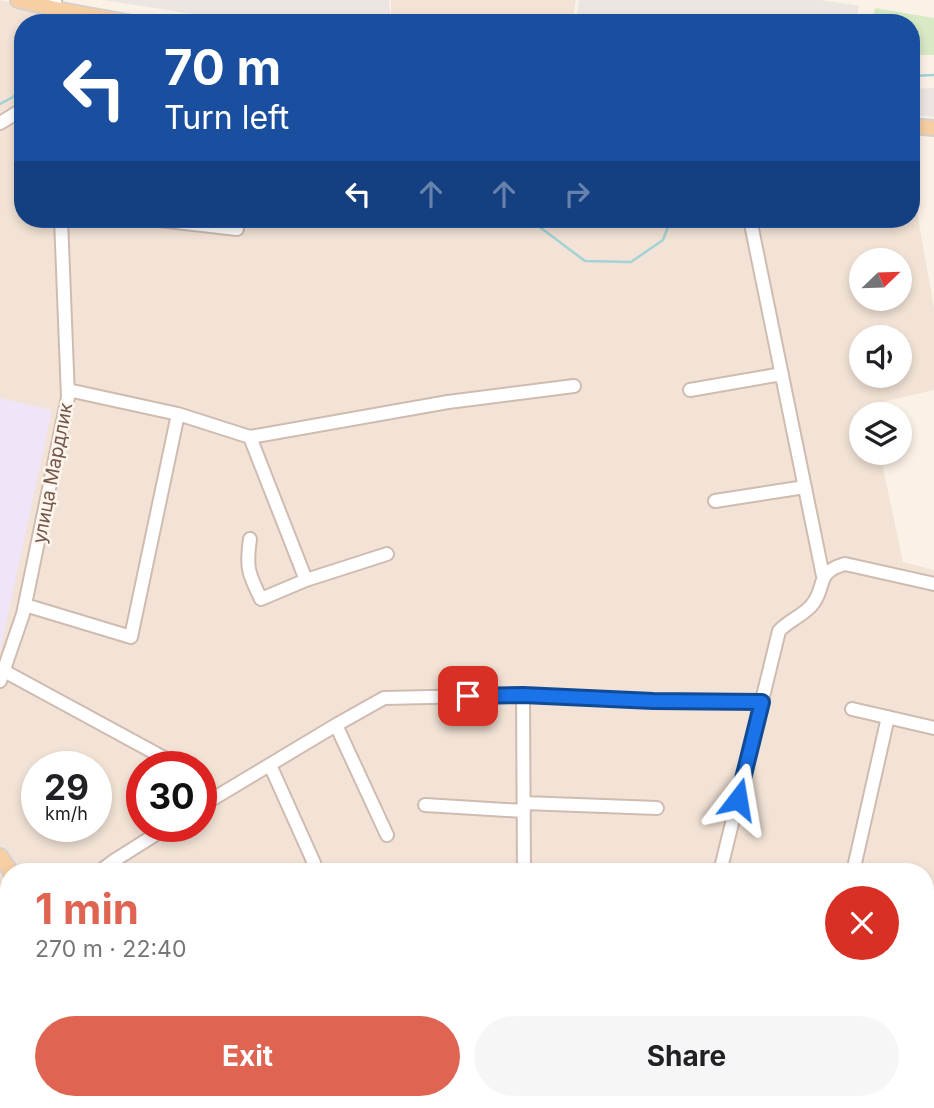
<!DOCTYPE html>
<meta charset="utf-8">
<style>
:root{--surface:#fff;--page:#f6f6f6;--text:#202124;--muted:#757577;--accent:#df6452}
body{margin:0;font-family:Inter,sans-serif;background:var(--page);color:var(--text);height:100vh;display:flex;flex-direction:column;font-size:26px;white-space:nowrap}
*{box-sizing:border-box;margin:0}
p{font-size:23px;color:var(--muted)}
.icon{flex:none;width:38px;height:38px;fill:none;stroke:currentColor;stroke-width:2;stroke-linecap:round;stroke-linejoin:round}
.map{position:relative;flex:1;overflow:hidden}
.details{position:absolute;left:0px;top:863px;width:934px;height:247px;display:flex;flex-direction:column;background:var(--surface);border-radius:28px 28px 0 0;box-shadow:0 4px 10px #0003}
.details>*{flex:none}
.top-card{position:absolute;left:14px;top:14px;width:906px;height:214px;border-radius:28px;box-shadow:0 4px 10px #0003;background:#1a4fa0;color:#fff;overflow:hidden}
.needle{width:46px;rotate:67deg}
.buttons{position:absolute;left:849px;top:248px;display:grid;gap:14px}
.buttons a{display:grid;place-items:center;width:63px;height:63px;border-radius:50%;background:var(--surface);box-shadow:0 4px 10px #0003;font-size:35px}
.speed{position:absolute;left:21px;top:751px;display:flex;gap:14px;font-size:35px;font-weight:700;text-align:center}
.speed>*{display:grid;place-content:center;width:91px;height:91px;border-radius:50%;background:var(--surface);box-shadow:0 4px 10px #0003;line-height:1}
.speed small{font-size:18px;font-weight:400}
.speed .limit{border:10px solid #d22;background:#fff;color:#111}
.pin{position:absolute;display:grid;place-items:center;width:60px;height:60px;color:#fff;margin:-30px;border-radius:14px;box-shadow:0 4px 10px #0006}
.me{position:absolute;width:77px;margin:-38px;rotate:14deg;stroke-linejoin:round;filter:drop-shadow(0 0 5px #0008)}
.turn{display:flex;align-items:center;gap:24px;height:147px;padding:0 35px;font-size:32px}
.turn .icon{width:91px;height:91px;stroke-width:2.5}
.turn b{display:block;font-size:49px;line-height:60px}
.lanes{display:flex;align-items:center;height:66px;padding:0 35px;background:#0003;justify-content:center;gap:35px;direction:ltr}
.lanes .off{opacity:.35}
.round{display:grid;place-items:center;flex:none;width:74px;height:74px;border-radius:37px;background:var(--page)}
.headline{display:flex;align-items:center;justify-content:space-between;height:119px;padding:0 35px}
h1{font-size:42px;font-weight:700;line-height:52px;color:var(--accent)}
.cta{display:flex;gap:14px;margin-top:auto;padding:14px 35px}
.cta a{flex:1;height:80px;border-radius:42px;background:var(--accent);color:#fff;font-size:28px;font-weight:700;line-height:80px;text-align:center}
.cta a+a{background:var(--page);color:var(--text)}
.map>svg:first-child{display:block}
.residential{fill:#f3e3d6;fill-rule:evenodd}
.industrial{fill:#ece5e1}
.education{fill:#efe4f8}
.green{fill:#d8e9c6}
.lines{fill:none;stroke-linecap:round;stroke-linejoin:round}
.stream{stroke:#a3d3d6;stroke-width:2.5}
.minor-casing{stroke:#cfbbb0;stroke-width:16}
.major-casing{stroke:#d8d0cd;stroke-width:18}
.minor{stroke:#fff;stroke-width:12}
.major{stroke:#f7cfa3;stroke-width:14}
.route-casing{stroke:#114b97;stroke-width:18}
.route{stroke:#1a73e8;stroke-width:12}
.labels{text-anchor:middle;stroke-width:5;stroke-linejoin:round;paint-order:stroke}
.street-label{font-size:19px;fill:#74574c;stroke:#fef6ed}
</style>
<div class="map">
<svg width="934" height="1108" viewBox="0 0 934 1108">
<rect width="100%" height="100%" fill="#fbf2e7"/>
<path class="residential" d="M0,0L46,11L84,23H23V219H912V183L934,308V390L870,405L872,415H861V453H880L903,562L934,570V1108H0ZM861,261H900V299H861ZM861,338H900V376H861ZM37,766H96V826H37ZM142,766H201V826H142ZM9,872H926V1101H9Z
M391,0H576L572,23H391Z"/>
<path class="industrial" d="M103,0H389L391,23H252Z
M579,0H821L859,6L856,23H576Z
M934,88V117L912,115V89Z"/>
<path class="education" d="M0,398L52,410L0,652Z"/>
<path class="green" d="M875,8L934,18V55H912V23H872Z"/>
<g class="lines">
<path class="stream" d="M912,76L934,75
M0,104L13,97L23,86
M529,219L585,261L631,262L663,240L671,219"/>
<defs>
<path id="minor" d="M55,0V23
M0,123L23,109
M150,219L237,229
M750,219L823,576
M68,390L178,414L250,437L448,402L574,386
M690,390L782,374
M250,437L306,580
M715,501L805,487
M250,539C246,567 248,573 261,599L306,580L387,554
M25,605L131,637L178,414
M4,671L179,766
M0,681L23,614L68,397L61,219
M523,695L524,872
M852,709L934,728
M336,725L387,835
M270,765L314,863
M201,779L214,798
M524,803L657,808
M425,805L524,811
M201,806L336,725L384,698L523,695L653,701L762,702
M99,872L115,860L169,826
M720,872L779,631C788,621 802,616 811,606C828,587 813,573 845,564L934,584
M853,872L888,717
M926,959L934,960
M0,965L9,959
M419,1101L420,1108
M526,1108V1101
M667,1108L668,1101
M798,1108L800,1101
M934,1108V1106"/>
<path id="major" d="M18,0L55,9L132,23
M912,126L934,128
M0,856L11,872
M91,1101L92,1108"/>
</defs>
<use href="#minor" class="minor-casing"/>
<use href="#major" class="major-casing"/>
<use href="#minor" class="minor"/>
<use href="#major" class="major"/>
</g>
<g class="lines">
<defs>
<path id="route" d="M468,696L523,695L653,701L762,702L738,799"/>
</defs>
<use href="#route" class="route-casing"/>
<use href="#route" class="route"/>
</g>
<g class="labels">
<g class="street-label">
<text transform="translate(52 473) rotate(-79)" y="7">улица Мардлик</text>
</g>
</g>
</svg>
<div class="buttons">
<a><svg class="needle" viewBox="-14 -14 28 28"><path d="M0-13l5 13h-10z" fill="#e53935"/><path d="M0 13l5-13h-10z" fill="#757577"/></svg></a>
<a><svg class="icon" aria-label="sound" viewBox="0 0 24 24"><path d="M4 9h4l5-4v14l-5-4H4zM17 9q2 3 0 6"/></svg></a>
<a><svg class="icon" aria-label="layers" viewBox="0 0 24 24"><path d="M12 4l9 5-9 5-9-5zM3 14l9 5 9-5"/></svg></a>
</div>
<div class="speed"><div>29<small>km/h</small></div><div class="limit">30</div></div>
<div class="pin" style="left:468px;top:696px;background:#d93025"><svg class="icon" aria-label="arrive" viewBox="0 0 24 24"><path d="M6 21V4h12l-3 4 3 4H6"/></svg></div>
<svg class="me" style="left:738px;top:799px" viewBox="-20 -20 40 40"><path d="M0-17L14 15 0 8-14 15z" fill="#1a73e8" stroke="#fff" stroke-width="4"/></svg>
<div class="top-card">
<div class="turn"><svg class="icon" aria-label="left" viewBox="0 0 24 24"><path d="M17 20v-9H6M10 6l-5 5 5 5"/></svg><div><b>70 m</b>Turn left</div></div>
<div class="lanes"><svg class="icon" aria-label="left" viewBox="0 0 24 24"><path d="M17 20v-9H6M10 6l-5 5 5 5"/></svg><svg class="icon off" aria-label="ahead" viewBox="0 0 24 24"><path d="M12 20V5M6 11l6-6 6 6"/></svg><svg class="icon off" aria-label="ahead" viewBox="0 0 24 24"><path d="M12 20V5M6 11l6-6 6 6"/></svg><svg class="icon off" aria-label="right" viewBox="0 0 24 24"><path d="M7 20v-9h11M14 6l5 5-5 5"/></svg></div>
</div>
<section class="details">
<div class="headline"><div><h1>1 min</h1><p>270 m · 22:40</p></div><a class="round" style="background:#d93025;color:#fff"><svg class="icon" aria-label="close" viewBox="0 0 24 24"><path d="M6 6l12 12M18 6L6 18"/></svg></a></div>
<div class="cta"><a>Exit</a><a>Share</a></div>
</section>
</div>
